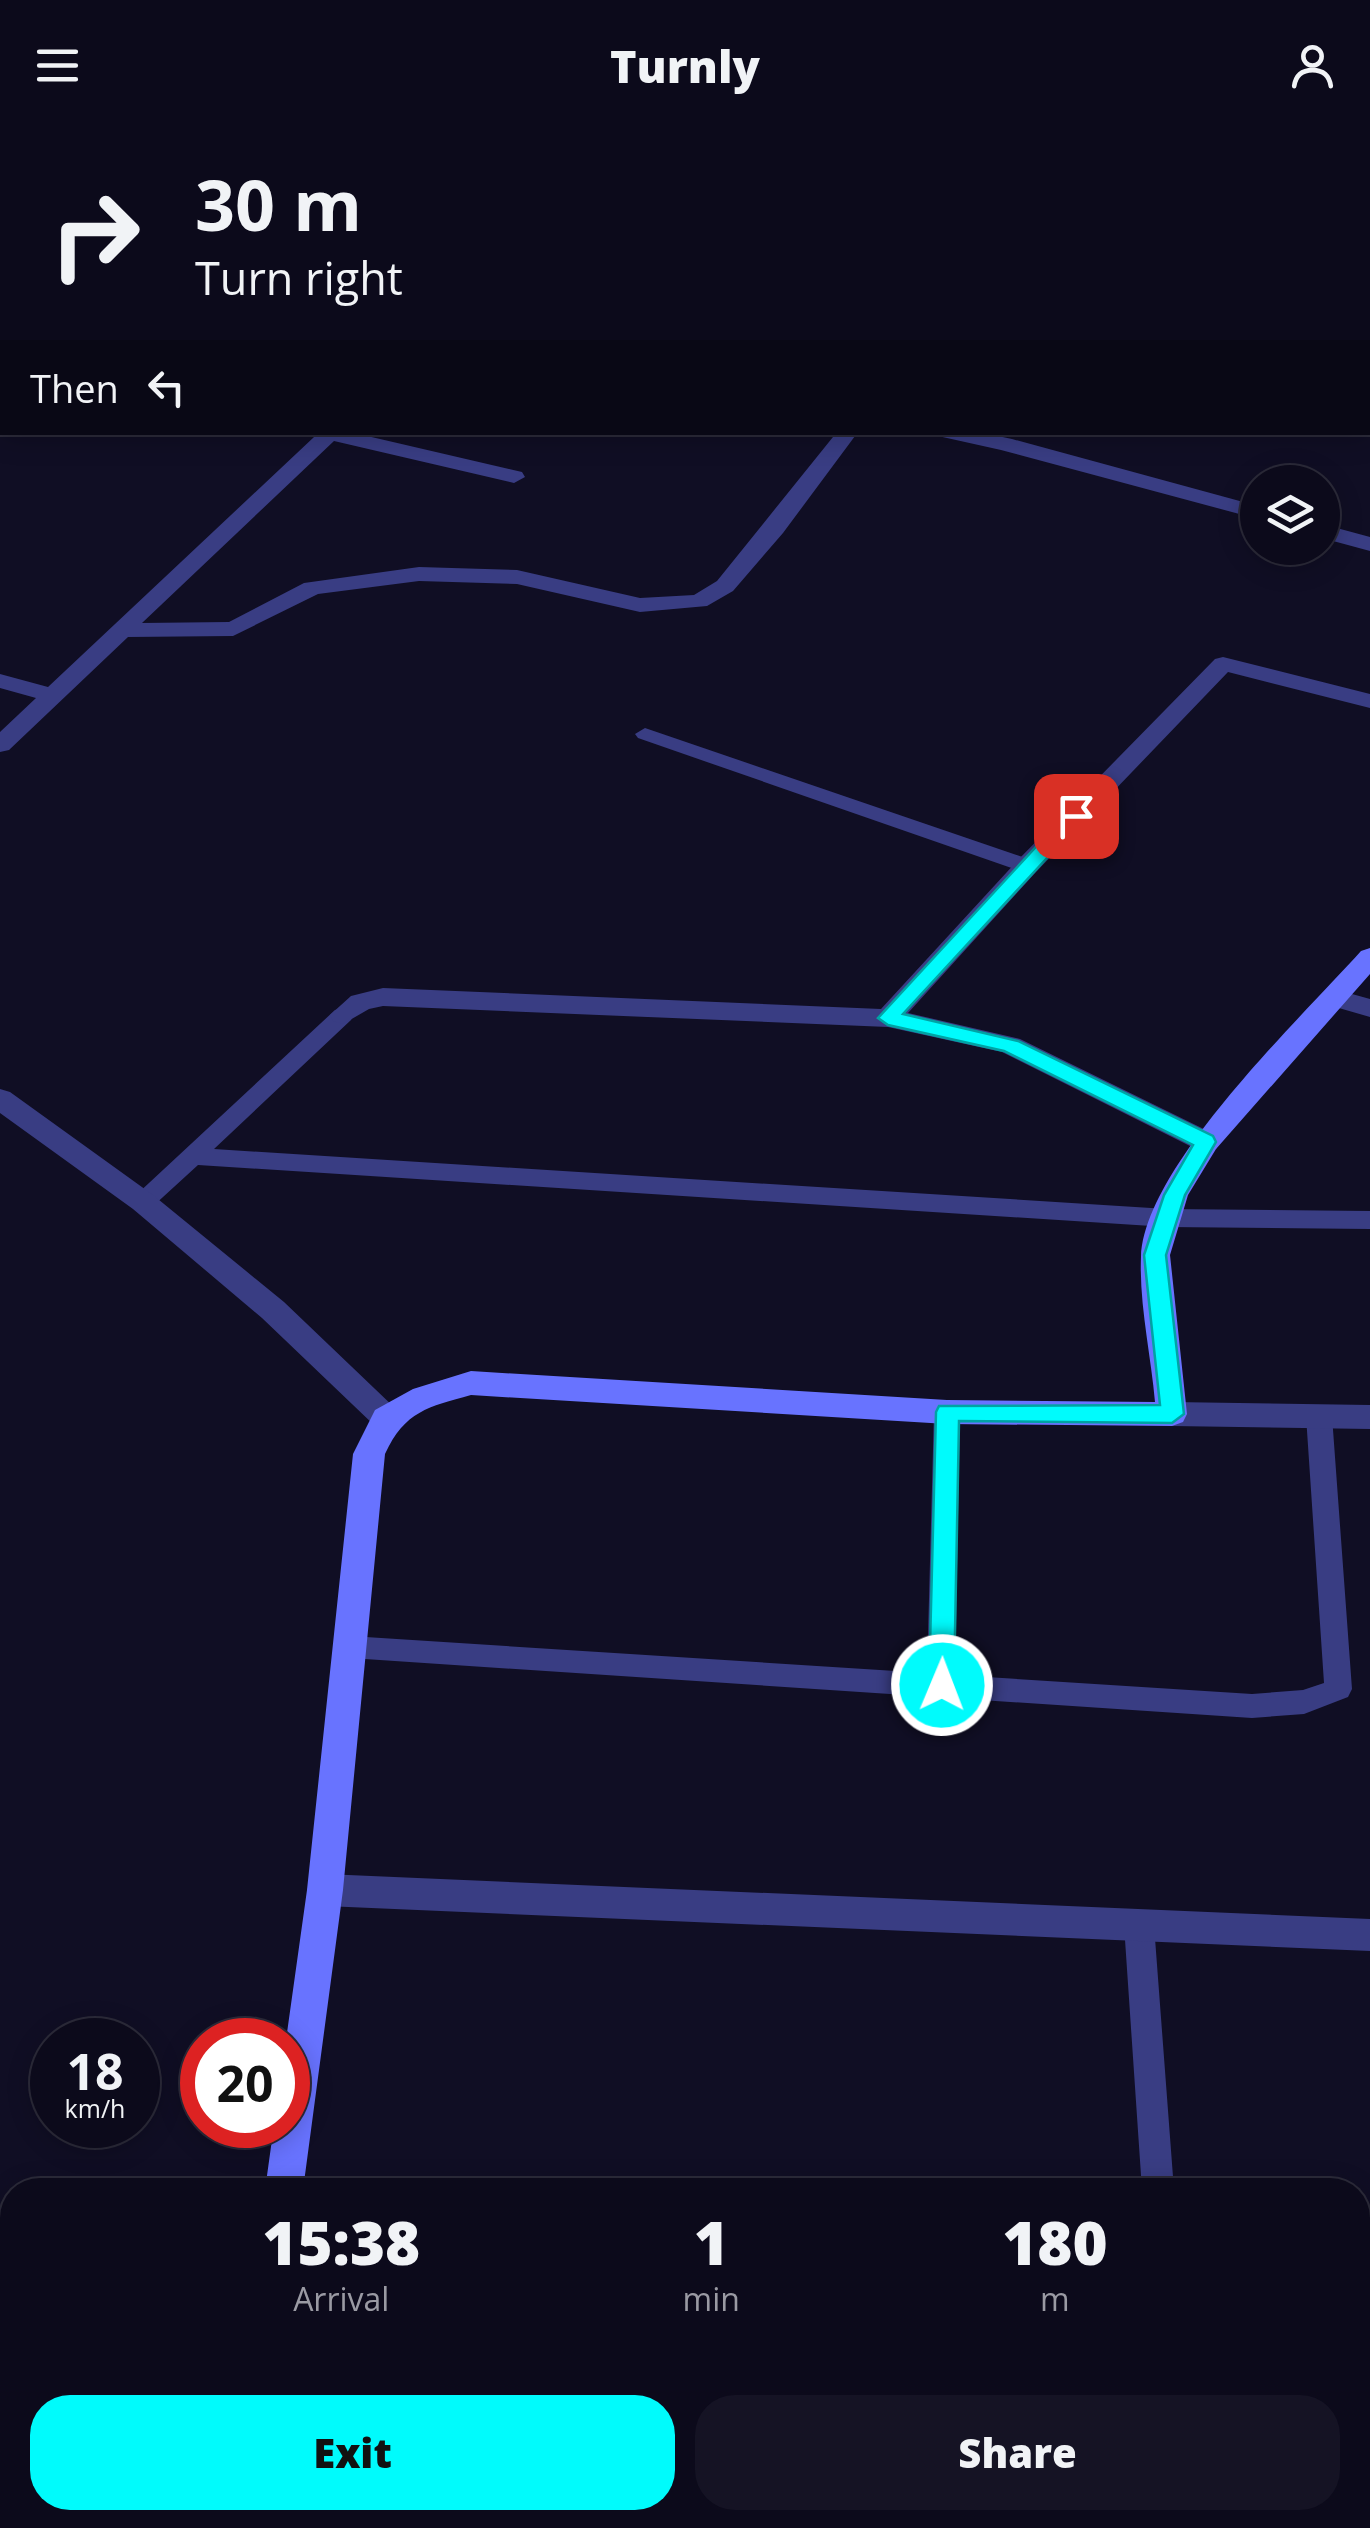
<!DOCTYPE html>
<style>
:root{--surface:#0c0a1b;--page:#151324;--text:#f1f3f6;--muted:#9a9aa3;--line:#2c2b3a;--accent:#00fbfc}
body{margin:0;font-family:"Open Sans",sans-serif;background:var(--page);color:var(--text);height:100vh;display:flex;flex-direction:column;font-size:38px;white-space:nowrap}
*{box-sizing:border-box;margin:0}
p{font-size:32px;color:var(--muted)}
.icon{flex:none;width:55px;height:55px;fill:none;stroke:currentColor;stroke-width:2;stroke-linecap:round;stroke-linejoin:round}
.map{position:relative;flex:1;overflow:hidden}
.sheet{position:absolute;left:0px;top:2048px;width:1370px;height:352px;display:flex;flex-direction:column;background:var(--surface);border-radius:40px 40px 0 0;box-shadow:0 5px 25px #0003,0 0 0 2px var(--line)}
.sheet>*{flex:none}
.hud{position:absolute;left:0px;top:0px;width:1370px;height:305px;box-shadow:0 5px 25px #0003,0 0 0 2px var(--line);background:#0c0a1b;color:var(--text);overflow:hidden}
.tools{position:absolute;left:1240px;top:335px;display:grid;gap:20px}
.tools a{display:grid;place-items:center;width:100px;height:100px;border-radius:50%;background:var(--surface);box-shadow:0 5px 25px #0003,0 0 0 2px var(--line);font-size:50px}
.speed{position:absolute;left:30px;top:1888px;display:flex;gap:20px;font-size:50px;font-weight:700;text-align:center}
.speed>*{display:grid;place-content:center;width:130px;height:130px;border-radius:50%;background:var(--surface);box-shadow:0 5px 25px #0003,0 0 0 2px var(--line);line-height:1}
.speed small{font-size:25px;font-weight:400}
.speed .limit{border:15px solid #d22;background:#fff;color:#111}
.pin{position:absolute;display:grid;place-items:center;width:85px;height:85px;color:#fff;margin:-42px;border-radius:20px;box-shadow:0 5px 15px #0006}
.me{position:absolute;width:110px;margin:-55px;rotate:1deg;stroke-linejoin:round;filter:drop-shadow(0 0 8px #0008)}
.turn{display:flex;align-items:center;gap:35px;height:210px;padding:0 30px;font-size:45px}
.turn .icon{width:130px;height:130px;stroke-width:2.5}
.turn b{display:block;font-size:70px;line-height:85px}
.then{display:flex;align-items:center;height:95px;padding:0 30px;background:#0003;gap:20px;font-size:38px}
.eta{display:flex;justify-content:space-evenly;align-items:center;height:170px;text-align:center}
.eta b{font-size:60px;font-weight:800;line-height:70px}
.action{display:flex;gap:20px;margin-top:auto;padding:20px 30px}
.action a{flex:1;height:115px;border-radius:40px;background:var(--accent);color:#111;font-size:40px;font-weight:800;line-height:115px;text-align:center}
.action a+a{background:var(--page);color:var(--text)}
header{display:flex;justify-content:space-between;align-items:center;height:130px;padding:0 30px;background:var(--surface);font-size:45px;font-weight:800}
.map>svg:first-child{display:block}
.lines{fill:none;stroke-linecap:round;stroke-linejoin:round}
.lane{fill:#393d83;fill-rule:evenodd}
.street{fill:#393d83;fill-rule:evenodd}
.secondary{fill:#6873ff;fill-rule:evenodd}
.route{fill:#00fbfc;stroke:#00a3a4;stroke-width:2.5}
</style>
<header><svg class="icon" aria-label="menu" viewBox="0 0 24 24"><path d="M4 6h16M4 12h16M4 18h16"/></svg>Turnly<svg class="icon" aria-label="person" viewBox="0 0 24 24"><circle cx="12" cy="8" r="4"/><path d="M4 21q1-7 8-7t8 7"/></svg></header>
<div class="map">
<svg width="1370" height="2398" viewBox="0 0 1370 2398">
<rect width="100%" height="100%" fill="#100e24"/>
<g class="lines">
<path class="lane" d="M645,598L1034,731L1038,736L1027,743L1020,741L638,608L635,604Z
M343,878L354,885L351,890L214,1019L1167,1079L1370,1081V1099L1167,1097L198,1035L151,1078H135L131,1072L135,1066L335,880Z
M947,1272L956,1275L960,1282L955,1545L1252,1564L1303,1560L1324,1553L1306,1286L1310,1279H1328L1332,1286L1352,1559L1348,1567L1304,1584L1252,1588L350,1528L340,1525L336,1517L340,1509L350,1506L927,1543L934,1282L938,1275Z
M1139,1782L1150,1786L1154,1795L1174,2060H1142L1124,1795L1128,1786Z
M1358,2161H1370V2193H1358Z
M1163,2388H1197L1198,2398H1164Z"/>
<path class="street" d="M82,0H114L115,2H84Z
M707,0H738L739,2H709Z
M2,48V61L0,62V49Z
M1368,133L1370,134V146L1368,145Z
M0,236H2V248H0Z
M311,302H350L522,342L525,347L514,353L334,311L142,493L229,492L304,453L419,437L517,440L640,468L694,465L717,451L837,302H858L783,403L733,461L707,476L640,482L517,454L419,451L318,464L233,506L128,507L9,620L0,622V602L36,568L0,558V544L48,557L314,307Z
M935,302H979L1012,309L1258,376V389L1001,320L938,306Z
M1322,394L1370,407V421L1322,408Z
M1223,527L1370,564V578L1228,542L1036,742L908,883L1020,909L1216,1005L1220,1012L1216,1019H1196L1002,922L888,897L383,876L369,879L343,894L333,891L330,885L351,866L383,858L881,879L1018,730L1215,529Z
M1334,859L1370,869V887L1325,874L1321,868L1325,862Z
M0,959L10,962L153,1065L284,1172L397,1280L401,1288L397,1296L386,1300L375,1296L262,1188L133,1079L0,983Z
M1172,1272L1370,1275V1299L1172,1296L1161,1292L1157,1284L1161,1276Z
M325,1744L1370,1789V1821L325,1776L312,1771L307,1760L312,1749Z"/>
<path class="secondary" d="M1370,818V844L1216,1019L1188,1065L1170,1125L1187,1284L1183,1292L1172,1296L947,1294L471,1265C428,1277 405,1281 385,1324L343,1760L303,2060H265L274,1995H288L286,1910L307,1760L353,1324L375,1280L413,1259L471,1241L947,1270L1155,1272C1151,1225 1139,1174 1141,1127C1144,1037 1300,889 1361,821Z
M218,2388H260L258,2398H216Z"/>
</g>
<path class="route" d="M1076,680L1085,686L1082,690L903,884L1018,911L1213,1006L1216,1012L1185,1065L1166,1125L1184,1284L1172,1293L959,1291L954,1555L950,1563L942,1566L933,1563L929,1555L936,1282L939,1276L1160,1275L1144,1125L1164,1065L1193,1015L1004,921L888,895L878,888L1069,681Z"/>
</svg>
<div class="tools">
<a><svg class="icon" aria-label="layers" viewBox="0 0 24 24"><path d="M12 4l9 5-9 5-9-5zM3 14l9 5 9-5"/></svg></a>
</div>
<div class="speed"><div>18<small>km/h</small></div><div class="limit">20</div></div>
<div class="pin" style="left:1076px;top:686px;background:#d93025"><svg class="icon" aria-label="arrive" viewBox="0 0 24 24"><path d="M6 21V4h12l-3 4 3 4H6"/></svg></div>
<svg class="me" style="left:942px;top:1555px" viewBox="-20 -20 40 40"><circle r="17" fill="#00fbfc" stroke="#fff" stroke-width="3"/><path d="M0-11L8 9 0 5-8 9z" fill="#fff"/></svg>
<div class="hud">
<div class="turn"><svg class="icon" aria-label="right" viewBox="0 0 24 24"><path d="M7 20v-9h11M14 6l5 5-5 5"/></svg><div><b>30 m</b>Turn right</div></div>
<div class="then">Then<svg class="icon" aria-label="left" viewBox="0 0 24 24"><path d="M17 20v-9H6M10 6l-5 5 5 5"/></svg></div>
</div>
<section class="sheet">
<div class="eta">
<div><b>15:38</b><p>Arrival</p></div>
<div><b>1</b><p>min</p></div>
<div><b>180</b><p>m</p></div>
</div>
<div class="action"><a>Exit</a><a>Share</a></div>
</section>
</div>
